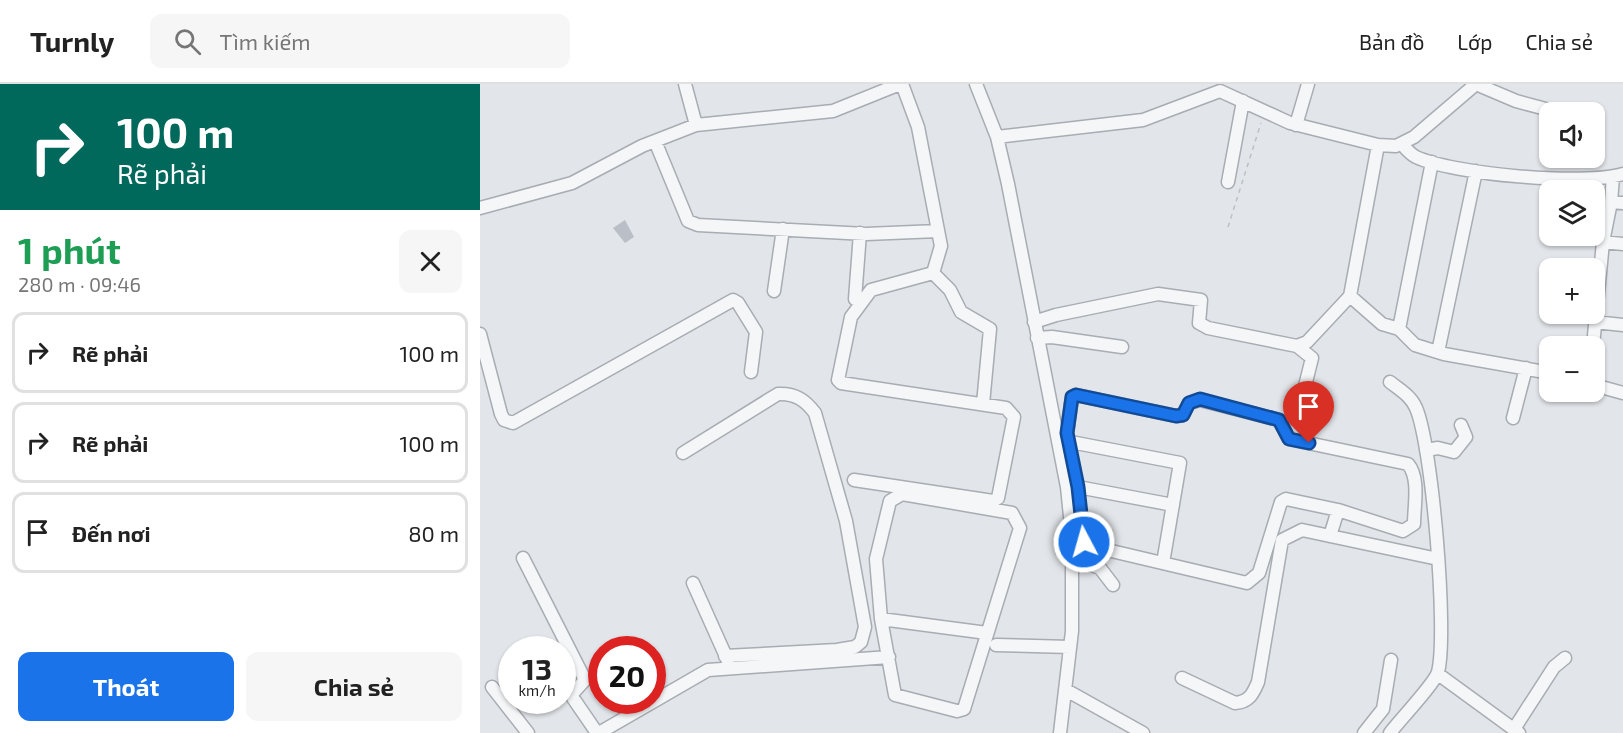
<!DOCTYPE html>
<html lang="vi">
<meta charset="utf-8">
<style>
:root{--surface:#fff;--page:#f6f6f6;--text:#222;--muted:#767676;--line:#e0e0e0;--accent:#1a73e8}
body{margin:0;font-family:"Exo 2",sans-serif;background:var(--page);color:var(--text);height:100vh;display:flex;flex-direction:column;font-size:22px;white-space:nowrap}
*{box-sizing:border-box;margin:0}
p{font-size:20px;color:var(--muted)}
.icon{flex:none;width:33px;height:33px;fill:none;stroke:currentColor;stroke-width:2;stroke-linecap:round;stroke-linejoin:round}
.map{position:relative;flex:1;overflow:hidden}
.panel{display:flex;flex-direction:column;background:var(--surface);width:480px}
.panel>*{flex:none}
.guide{background:#00695c;color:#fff;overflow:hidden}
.fabs{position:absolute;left:1059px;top:18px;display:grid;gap:12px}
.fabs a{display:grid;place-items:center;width:66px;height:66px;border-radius:12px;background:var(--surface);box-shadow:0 2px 4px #0004;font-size:30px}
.speed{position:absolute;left:18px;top:552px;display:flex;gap:12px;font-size:30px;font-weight:700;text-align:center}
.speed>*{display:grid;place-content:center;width:78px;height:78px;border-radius:50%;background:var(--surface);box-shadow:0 2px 4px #0004;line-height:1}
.speed small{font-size:15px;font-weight:400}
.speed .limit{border:9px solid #d22;background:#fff;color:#111}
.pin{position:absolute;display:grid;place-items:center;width:51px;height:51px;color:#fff;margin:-62px -26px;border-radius:50% 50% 50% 0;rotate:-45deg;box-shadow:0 0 6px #0007}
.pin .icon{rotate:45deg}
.me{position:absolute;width:66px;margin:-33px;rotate:354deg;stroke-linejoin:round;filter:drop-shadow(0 0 4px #0008)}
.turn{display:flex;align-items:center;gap:21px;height:126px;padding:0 18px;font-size:27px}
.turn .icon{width:78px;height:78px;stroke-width:2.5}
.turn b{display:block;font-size:42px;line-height:51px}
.round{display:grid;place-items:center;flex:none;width:63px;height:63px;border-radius:12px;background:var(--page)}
.headline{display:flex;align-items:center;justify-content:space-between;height:102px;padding:0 18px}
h1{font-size:36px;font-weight:700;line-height:45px;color:#1e9e55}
.action{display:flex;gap:12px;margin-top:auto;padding:12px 18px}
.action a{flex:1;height:69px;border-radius:12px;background:var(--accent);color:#fff;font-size:24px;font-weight:700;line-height:69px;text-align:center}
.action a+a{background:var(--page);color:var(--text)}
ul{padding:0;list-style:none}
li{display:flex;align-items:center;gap:18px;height:81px;margin:0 12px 9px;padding:0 6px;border:3px solid var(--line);border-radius:12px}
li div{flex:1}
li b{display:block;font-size:22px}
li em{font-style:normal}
header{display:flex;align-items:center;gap:36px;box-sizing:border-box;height:84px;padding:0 30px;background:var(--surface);border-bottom:2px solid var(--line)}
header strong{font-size:28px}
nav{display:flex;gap:33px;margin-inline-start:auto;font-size:21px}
.search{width:420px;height:54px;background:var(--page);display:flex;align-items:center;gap:15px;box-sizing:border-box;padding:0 21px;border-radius:12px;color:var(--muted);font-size:22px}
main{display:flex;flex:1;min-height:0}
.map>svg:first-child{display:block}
.building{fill:#babec6}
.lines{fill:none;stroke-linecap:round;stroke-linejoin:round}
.minor-casing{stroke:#a8acb3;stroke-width:15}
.path{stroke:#bdbfc4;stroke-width:1.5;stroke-dasharray:4.5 4.5;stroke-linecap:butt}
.minor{stroke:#f5f6f8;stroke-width:12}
.route-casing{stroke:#114b97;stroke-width:15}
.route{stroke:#1a73e8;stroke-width:10}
</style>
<header>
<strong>Turnly</strong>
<div class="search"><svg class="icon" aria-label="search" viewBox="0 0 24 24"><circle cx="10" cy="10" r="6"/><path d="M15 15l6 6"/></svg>Tìm kiếm</div>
<nav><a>Bản đồ</a><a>Lớp</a><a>Chia sẻ</a></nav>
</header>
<main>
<section class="panel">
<div class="guide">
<div class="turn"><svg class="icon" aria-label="right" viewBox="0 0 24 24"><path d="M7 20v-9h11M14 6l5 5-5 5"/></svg><div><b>100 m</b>Rẽ phải</div></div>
</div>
<div class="headline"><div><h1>1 phút</h1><p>280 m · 09:46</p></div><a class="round"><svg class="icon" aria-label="close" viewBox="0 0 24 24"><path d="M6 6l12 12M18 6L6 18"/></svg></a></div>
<ul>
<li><svg class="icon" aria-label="right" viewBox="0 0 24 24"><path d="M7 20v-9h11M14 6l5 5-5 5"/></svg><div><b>Rẽ phải</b></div><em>100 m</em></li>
<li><svg class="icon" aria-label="right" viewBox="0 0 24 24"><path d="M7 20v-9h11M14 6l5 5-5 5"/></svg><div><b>Rẽ phải</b></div><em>100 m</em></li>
<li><svg class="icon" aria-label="arrive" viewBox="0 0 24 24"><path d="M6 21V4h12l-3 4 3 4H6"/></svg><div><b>Đến nơi</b></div><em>80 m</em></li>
</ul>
<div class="action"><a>Thoát</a><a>Chia sẻ</a></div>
</section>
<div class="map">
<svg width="1143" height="649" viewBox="0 0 1143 649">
<rect width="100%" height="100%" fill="#e2e5e9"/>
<path class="building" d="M145,136L154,153L145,159L133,144Z"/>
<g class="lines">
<defs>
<path id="minor" d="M205,0L216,41
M496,0L517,53L528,100L587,403L592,452V547L580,649
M996,0L1036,17L1077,28
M816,41L828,0
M517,53L663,36L740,7L810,39L898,61L916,62L934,53L996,0
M175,57L208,137L218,141L386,150L458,147
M922,60C926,65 930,70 936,73C973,90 1104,102 1143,90
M898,61L870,212L902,240L919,245L935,261L964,270L1070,289
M748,98L763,17
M1131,118L1133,93
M0,124L92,99L162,62L216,41L353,27L420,0
M1123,158L1143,160
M453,189L470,206L481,228L510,245L503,320
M294,207L303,145
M375,215L380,149
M554,238L576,231L678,210L721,216L719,239L728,244L817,262L827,258L870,212
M1115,238L1143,241
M919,245L952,78
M0,250L21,330L24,336L33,339L253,216L258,219L276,248L271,288
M557,254L572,253L642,263
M817,262L832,274L819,326
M1113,262L1123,158L1131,118L1143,119
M958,268L996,87
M1114,301L1143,309
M596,311L696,332L703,331L709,319L720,316L799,336L809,355L928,380C940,394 934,422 934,440L923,447L858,426L806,415L801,418L779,489L767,499L606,461L587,349L592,313Z
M1033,334L1046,284
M591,358L700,379L683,479
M946,366L958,364L974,368L986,353L981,341
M203,369L298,310C315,309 325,316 335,329L366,437L385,543L381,558L375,563L357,566L245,572
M374,396L513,417L518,414L534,333L526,324L361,299L358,296L371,233L391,206L453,189L461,162L438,43L422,0
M598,403L693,421
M422,410L532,429L540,444L484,625L477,627L415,611L401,535L396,475L410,417Z
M850,452L858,426
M43,474L103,592L104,597L93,609V614L117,649
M594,475L620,484L633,501
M213,499L248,577
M401,535L507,549
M516,561L590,563
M958,590L1039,649
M702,594L755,619C769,618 773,610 778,598L802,456L822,446L958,475
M12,603L48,649
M586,606L663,649
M1034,645L1074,583L1085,574
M119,649L228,586L409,573
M884,649L903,625L911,576
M910,649C919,637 955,599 958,588C968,549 952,360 936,324C931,312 920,306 910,298"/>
</defs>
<use href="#minor" class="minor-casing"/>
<path class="path" d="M748,143L781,39"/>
<use href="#minor" class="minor"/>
</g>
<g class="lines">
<defs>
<path id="route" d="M604,458L598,403L587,349L592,313L596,311L696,332L703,331L709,319L720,315L799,336L809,355L829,359"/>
</defs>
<use href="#route" class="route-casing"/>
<use href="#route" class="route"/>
</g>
</svg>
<div class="fabs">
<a><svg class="icon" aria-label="sound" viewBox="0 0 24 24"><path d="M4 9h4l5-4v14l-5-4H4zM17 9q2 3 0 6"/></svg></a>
<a><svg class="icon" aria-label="layers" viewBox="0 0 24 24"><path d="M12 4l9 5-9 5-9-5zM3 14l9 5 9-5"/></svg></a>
<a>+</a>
<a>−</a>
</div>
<div class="speed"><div>13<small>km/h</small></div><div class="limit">20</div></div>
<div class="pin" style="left:829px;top:359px;background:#d93025"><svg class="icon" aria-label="arrive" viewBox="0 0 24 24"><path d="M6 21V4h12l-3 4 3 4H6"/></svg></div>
<svg class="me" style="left:604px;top:458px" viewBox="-20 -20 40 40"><circle r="17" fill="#1a73e8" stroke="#fff" stroke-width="3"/><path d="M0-11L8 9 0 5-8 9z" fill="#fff"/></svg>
</div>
</main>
